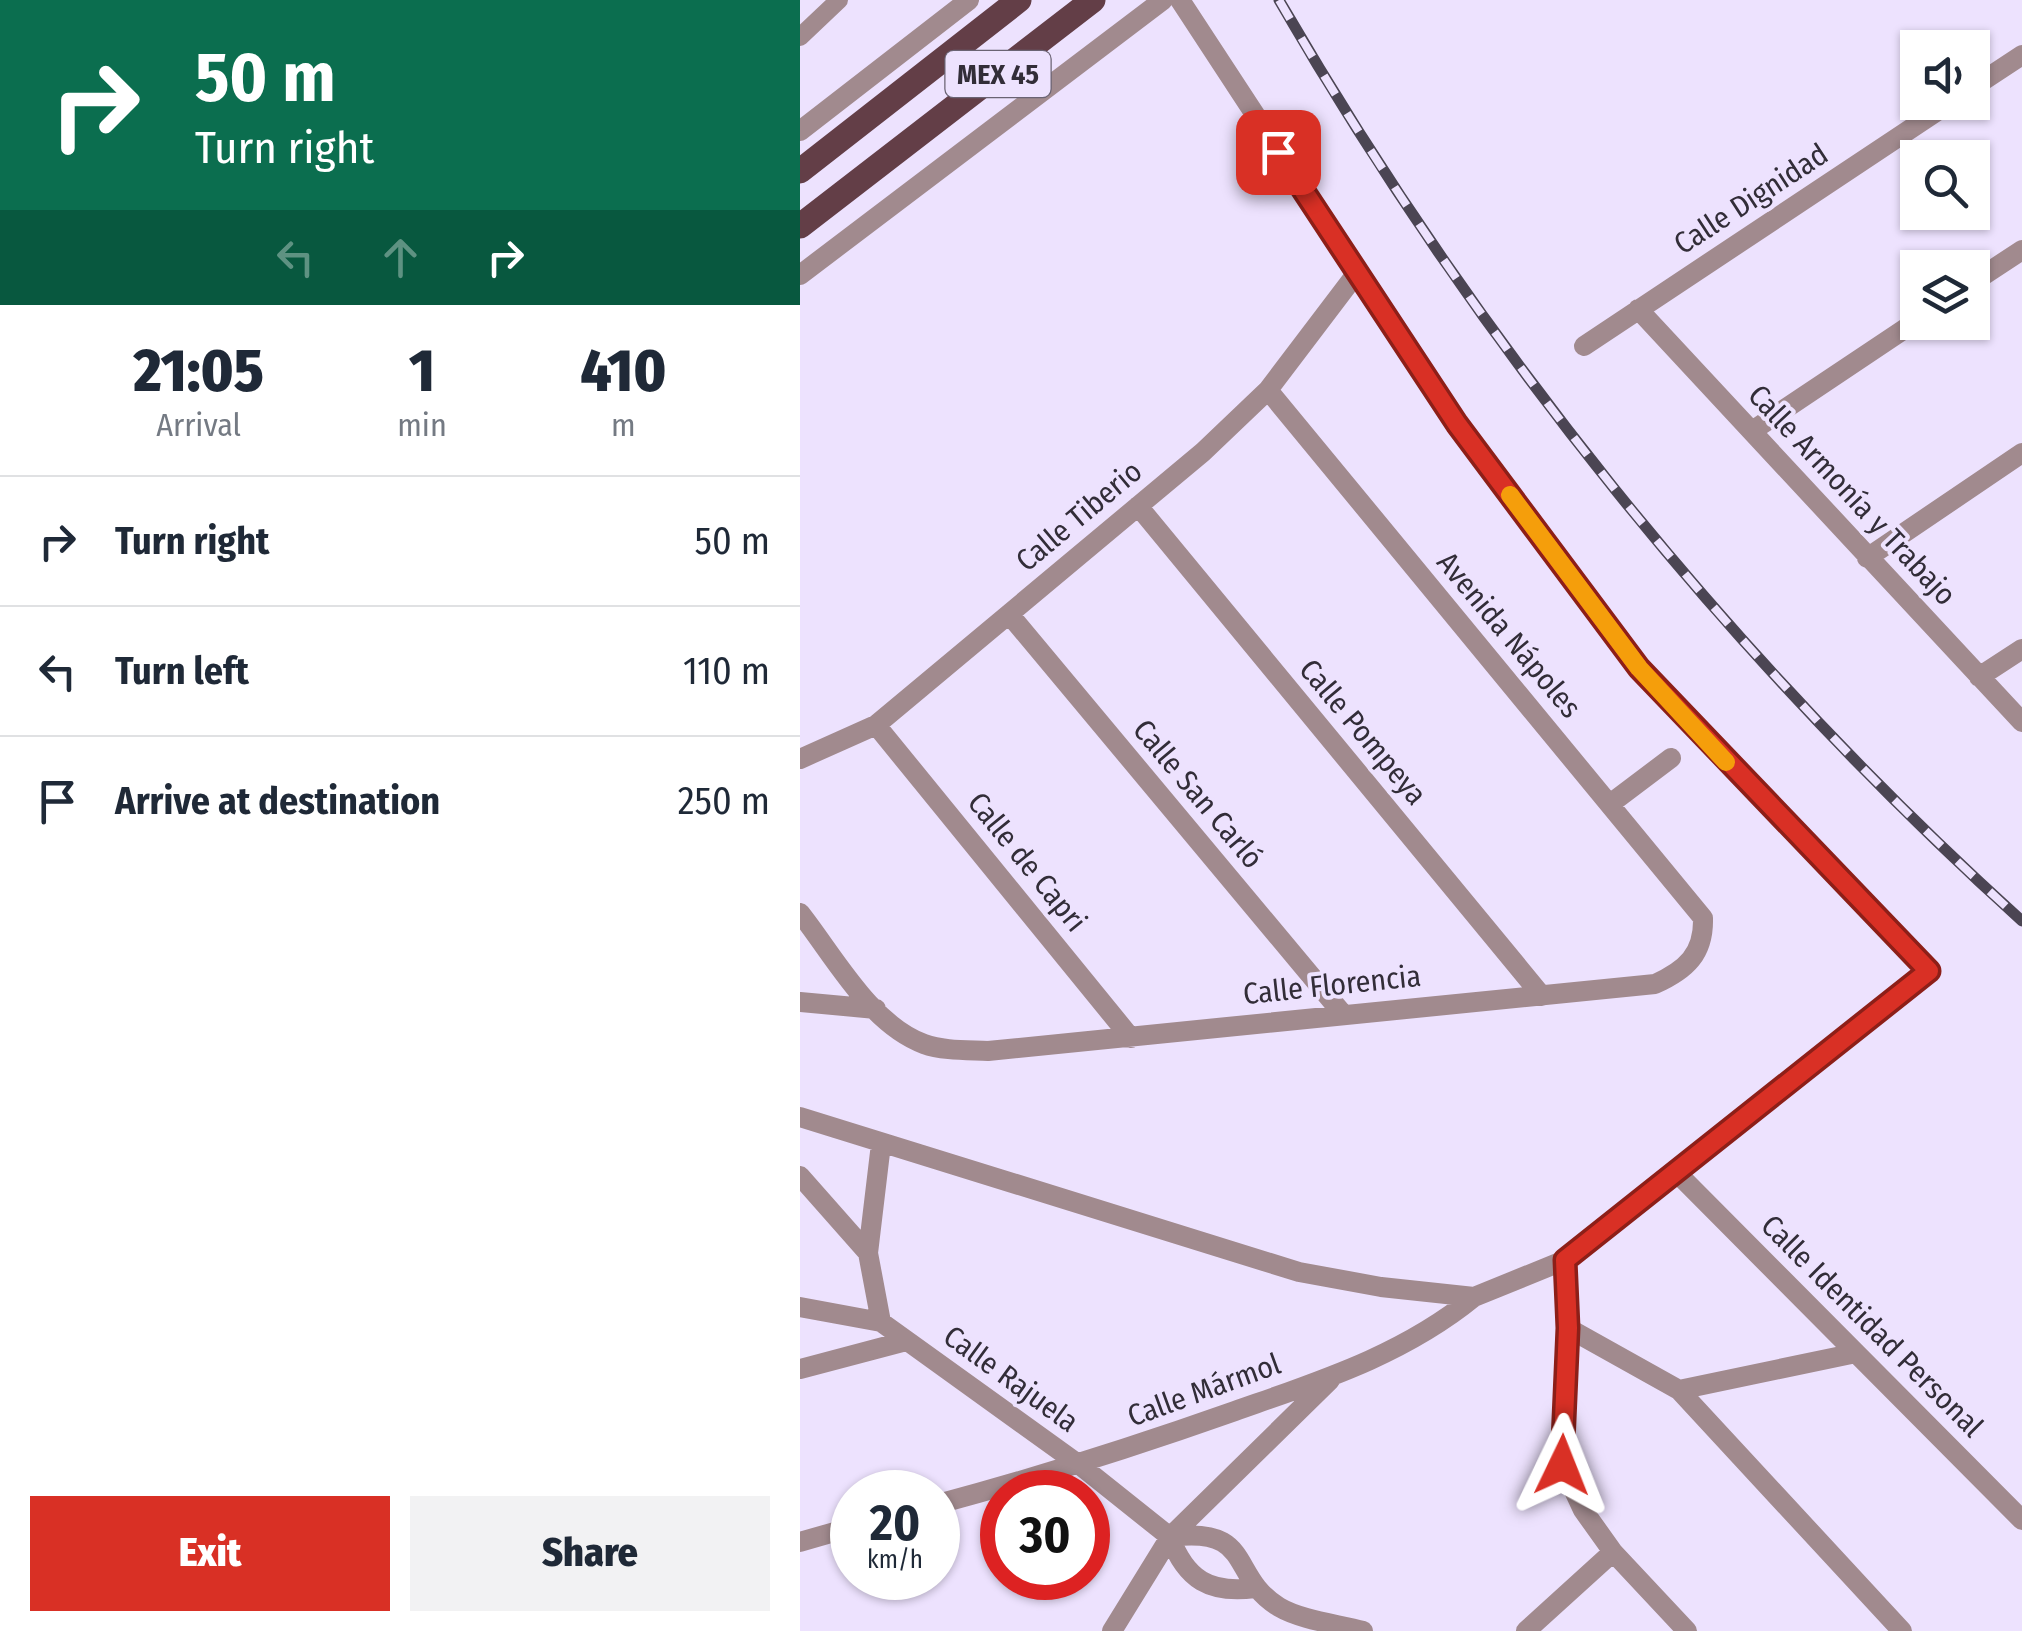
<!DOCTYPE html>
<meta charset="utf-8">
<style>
:root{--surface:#fff;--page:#f2f2f3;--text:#1f2937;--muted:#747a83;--line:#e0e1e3;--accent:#d93025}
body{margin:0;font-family:"Fira Sans Condensed",sans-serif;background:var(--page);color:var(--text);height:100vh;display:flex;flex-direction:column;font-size:38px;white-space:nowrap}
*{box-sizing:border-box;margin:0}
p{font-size:32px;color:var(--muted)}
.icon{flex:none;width:55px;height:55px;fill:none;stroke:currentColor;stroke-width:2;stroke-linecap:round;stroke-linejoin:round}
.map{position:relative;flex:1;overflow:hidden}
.details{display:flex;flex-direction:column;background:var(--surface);width:800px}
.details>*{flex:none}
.top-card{background:#0b6e4f;color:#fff;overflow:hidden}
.tools{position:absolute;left:1100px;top:30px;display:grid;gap:20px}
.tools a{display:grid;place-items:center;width:90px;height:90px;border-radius:0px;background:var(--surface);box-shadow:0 2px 8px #0004;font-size:50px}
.speed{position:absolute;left:30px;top:1470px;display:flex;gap:20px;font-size:50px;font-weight:700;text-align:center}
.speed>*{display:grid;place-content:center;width:130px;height:130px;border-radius:50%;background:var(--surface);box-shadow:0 2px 8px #0004;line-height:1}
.speed small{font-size:25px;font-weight:400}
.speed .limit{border:15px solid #d22;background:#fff;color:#111}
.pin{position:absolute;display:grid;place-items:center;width:85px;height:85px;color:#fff;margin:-42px;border-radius:20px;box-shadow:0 5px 15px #0006}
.me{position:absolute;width:110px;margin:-55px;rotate:2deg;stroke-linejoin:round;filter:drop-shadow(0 0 8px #0008)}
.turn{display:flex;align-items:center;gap:35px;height:210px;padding:0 30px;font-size:45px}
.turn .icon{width:130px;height:130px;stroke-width:2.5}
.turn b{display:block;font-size:70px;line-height:85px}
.lanes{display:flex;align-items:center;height:95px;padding:0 30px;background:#0003;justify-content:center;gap:50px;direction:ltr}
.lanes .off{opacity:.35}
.eta{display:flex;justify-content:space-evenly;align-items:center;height:170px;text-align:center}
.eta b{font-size:60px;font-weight:800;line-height:70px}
.button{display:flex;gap:20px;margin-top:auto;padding:20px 30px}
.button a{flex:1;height:115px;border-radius:0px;background:var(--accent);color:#fff;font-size:40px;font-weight:800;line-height:115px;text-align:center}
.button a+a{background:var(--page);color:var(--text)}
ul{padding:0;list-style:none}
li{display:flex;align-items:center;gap:30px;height:130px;padding:0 30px;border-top:2px solid var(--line)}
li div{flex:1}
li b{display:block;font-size:38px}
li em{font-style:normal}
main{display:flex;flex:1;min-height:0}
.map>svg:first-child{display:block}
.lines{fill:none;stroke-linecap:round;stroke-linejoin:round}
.service{stroke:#a18a8e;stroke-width:18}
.minor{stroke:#a18a8e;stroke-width:20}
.tertiary{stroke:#a18a8e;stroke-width:20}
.primary{stroke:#633e47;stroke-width:25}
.rail-casing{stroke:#4b4553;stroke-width:11}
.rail{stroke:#ede2fe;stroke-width:8;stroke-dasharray:22;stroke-linecap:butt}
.route-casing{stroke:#8d1f18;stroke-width:25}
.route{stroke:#d93025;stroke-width:18}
.slow{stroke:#f59e0b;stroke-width:18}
.labels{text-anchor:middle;stroke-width:8;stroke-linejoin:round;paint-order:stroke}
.shield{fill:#ede2fe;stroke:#6a6373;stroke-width:2.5}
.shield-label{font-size:28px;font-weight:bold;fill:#322d38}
.street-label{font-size:30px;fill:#322d38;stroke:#ede2fe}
</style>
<main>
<section class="details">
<div class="top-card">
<div class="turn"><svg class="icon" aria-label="right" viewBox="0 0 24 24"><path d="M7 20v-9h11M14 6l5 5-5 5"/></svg><div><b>50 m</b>Turn right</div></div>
<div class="lanes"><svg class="icon off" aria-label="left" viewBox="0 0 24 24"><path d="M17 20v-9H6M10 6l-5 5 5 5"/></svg><svg class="icon off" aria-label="ahead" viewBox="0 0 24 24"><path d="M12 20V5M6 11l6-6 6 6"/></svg><svg class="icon" aria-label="right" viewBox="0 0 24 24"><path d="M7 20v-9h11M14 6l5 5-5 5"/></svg></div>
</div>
<div class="eta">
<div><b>21:05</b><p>Arrival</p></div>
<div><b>1</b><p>min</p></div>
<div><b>410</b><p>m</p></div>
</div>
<ul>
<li><svg class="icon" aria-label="right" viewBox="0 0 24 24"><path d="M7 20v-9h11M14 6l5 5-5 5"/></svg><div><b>Turn right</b></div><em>50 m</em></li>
<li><svg class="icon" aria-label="left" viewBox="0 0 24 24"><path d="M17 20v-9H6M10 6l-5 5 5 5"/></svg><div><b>Turn left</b></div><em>110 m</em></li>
<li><svg class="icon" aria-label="arrive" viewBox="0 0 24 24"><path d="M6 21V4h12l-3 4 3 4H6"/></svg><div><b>Arrive at destination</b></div><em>250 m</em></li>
</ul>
<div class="button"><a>Exit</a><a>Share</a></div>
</section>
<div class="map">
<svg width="1222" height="1631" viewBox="0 0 1222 1631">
<rect width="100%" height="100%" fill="#ede2fe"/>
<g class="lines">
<path class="service" d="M0,37L39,0"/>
<path class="minor" d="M1172,88L1222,55
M1172,283L1222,250
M838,309L1222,722
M784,346L1151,102
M952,431L1118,320
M338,506L742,996
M1067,558L1222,453
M209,614L542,1013
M1179,677L1222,649
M76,725L331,1038
M0,759L76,725L403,452L468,390L556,274
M810,804L871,758
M0,913C34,956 70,1024 124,1044C143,1051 168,1050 188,1051L855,984C886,970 904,954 903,918L468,390
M0,1002L76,1009
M0,1117L499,1272L581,1287L674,1297L765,1260L1129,971L839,667L657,423L380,0
M878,1174L1222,1520
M0,1176L68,1253L81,1322
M68,1253L81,1144
M765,1260L768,1328L762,1465L783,1510L813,1552L887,1631
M0,1307L81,1322L281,1466L370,1537
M768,1328L879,1390L1102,1631
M0,1369L106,1341
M879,1390L1056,1353
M138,1504C239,1477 336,1446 435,1411C520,1381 603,1355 674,1297
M370,1537C455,1526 428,1576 479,1607C501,1620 537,1624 563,1631
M370,1537C386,1580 410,1594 455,1588
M0,1542L52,1527
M312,1631L370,1537L530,1380
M726,1631L813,1552"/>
<path class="tertiary" d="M0,131L169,0
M0,275L363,0"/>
<path class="primary" d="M0,171L219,0
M0,226L293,0"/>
<defs>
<path id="rail" d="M479,0C677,342 929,656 1222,921"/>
</defs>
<use href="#rail" class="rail-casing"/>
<use href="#rail" class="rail"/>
</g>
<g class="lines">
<defs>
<path id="route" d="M478,152L657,424L839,668L1129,971L765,1260L768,1328L762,1465"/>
</defs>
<use href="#route" class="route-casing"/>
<use href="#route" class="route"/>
<path class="slow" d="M710,495L839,668L926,762"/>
</g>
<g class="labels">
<rect class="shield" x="145.5" y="51" width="105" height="46" rx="8"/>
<g class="shield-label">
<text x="198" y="84">MEX 45</text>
</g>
<g class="street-label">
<text transform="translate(951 199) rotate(-33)" y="10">Calle Dignidad</text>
<text transform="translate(1052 495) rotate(47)" y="10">Calle Armonía y Trabajo</text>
<text transform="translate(279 516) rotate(-40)" y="10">Calle Tiberio</text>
<text transform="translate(709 635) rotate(50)" y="10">Avenida Nápoles</text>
<text transform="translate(563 732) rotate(50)" y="10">Calle Pompeya</text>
<text transform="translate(398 794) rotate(50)" y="10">Calle San Carló</text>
<text transform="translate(227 862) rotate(51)" y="10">Calle de Capri</text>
<text transform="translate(532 985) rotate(-6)" y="10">Calle Florencia</text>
<text transform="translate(1072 1326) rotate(45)" y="10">Calle Identidad Personal</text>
<text transform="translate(211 1379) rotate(36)" y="10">Calle Rajuela</text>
<text transform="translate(404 1390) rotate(-20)" y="10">Calle Mármol</text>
</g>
</g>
</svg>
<div class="tools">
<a><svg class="icon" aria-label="sound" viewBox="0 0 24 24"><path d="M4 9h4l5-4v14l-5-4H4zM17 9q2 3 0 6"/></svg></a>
<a><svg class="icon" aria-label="search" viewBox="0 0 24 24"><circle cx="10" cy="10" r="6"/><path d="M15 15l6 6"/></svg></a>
<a><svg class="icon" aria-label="layers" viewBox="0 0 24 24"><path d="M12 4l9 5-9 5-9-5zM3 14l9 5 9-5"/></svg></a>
</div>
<div class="speed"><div>20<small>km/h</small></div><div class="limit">30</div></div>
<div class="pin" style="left:478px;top:152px;background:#d93025"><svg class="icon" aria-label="arrive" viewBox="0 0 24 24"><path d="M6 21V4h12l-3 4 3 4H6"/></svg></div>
<svg class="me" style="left:762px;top:1465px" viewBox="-20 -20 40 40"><path d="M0-17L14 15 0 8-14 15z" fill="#d93025" stroke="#fff" stroke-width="4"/></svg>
</div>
</main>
